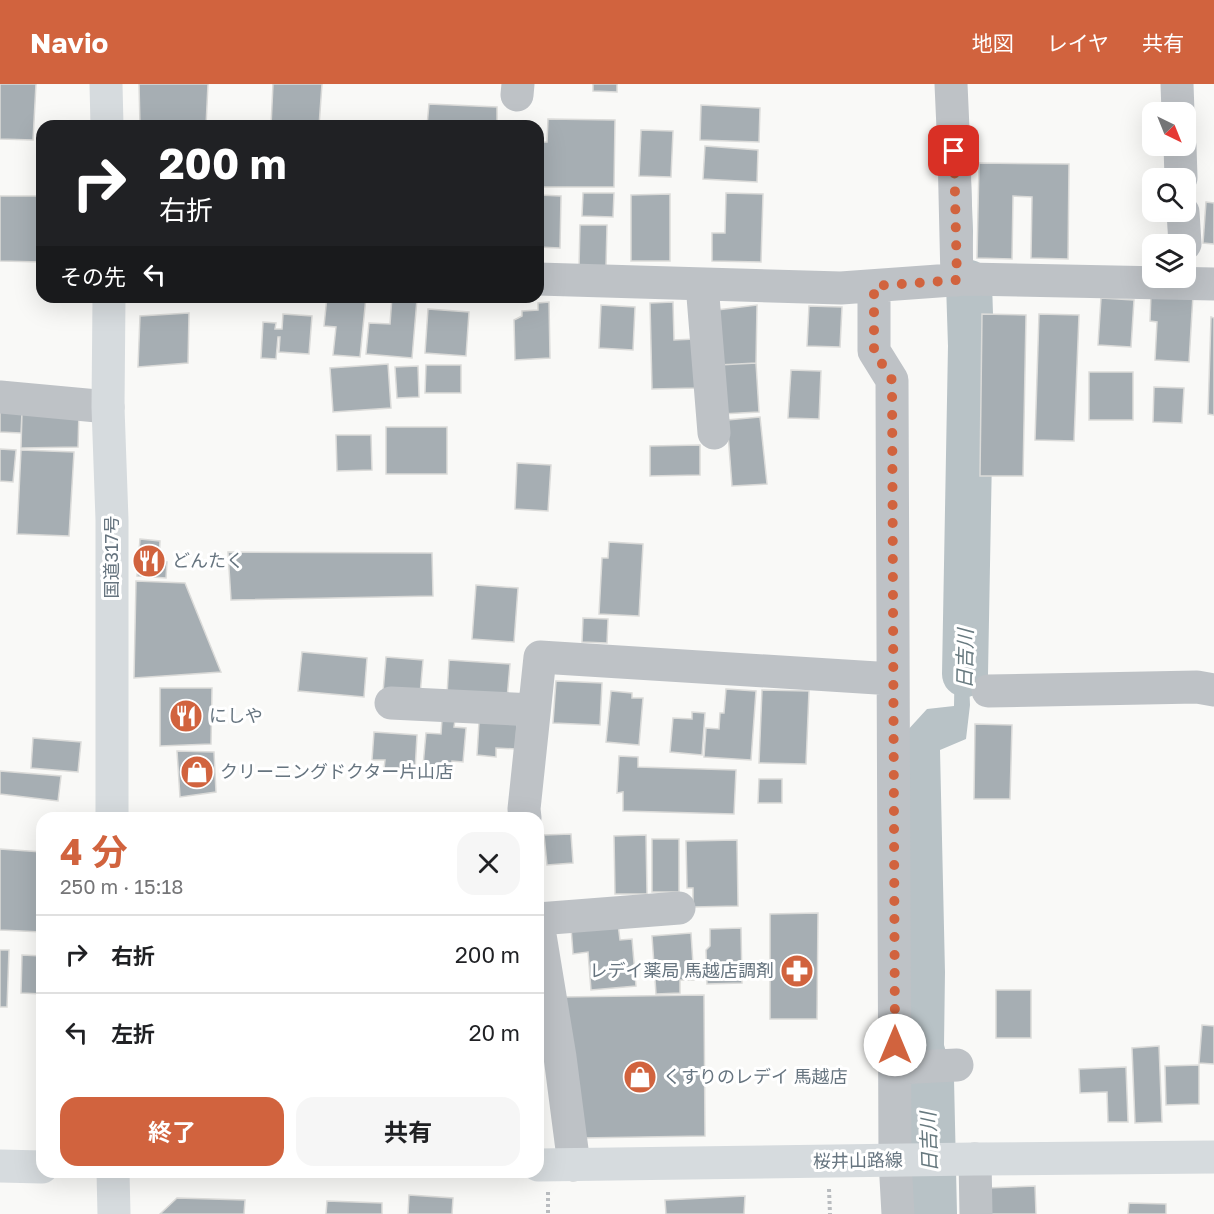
<!DOCTYPE html>
<html lang="ja">
<meta charset="utf-8">
<style>
:root{--surface:#fff;--page:#f6f6f6;--text:#202124;--muted:#757577;--line:#e0e0e0;--accent:#d1633e}
body{margin:0;font-family:"Golos Text","Noto Sans JP",sans-serif;background:var(--page);color:var(--text);height:100vh;display:flex;flex-direction:column;font-size:22px;white-space:nowrap}
*{box-sizing:border-box;margin:0}
p{font-size:20px;color:var(--muted)}
.icon{flex:none;width:33px;height:33px;fill:none;stroke:currentColor;stroke-width:2;stroke-linecap:round;stroke-linejoin:round}
.map{position:relative;flex:1;overflow:hidden}
.drawer{position:absolute;left:36px;top:728px;width:508px;height:366px;display:flex;flex-direction:column;background:var(--surface);border-radius:18px;box-shadow:0 6px 24px #0002}
.drawer>*{flex:none}
.banner{position:absolute;left:36px;top:36px;width:508px;height:183px;border-radius:18px;box-shadow:0 6px 24px #0002;background:#202124;color:#fff;overflow:hidden}
.needle{width:39px;rotate:137deg}
.buttons{position:absolute;left:1142px;top:18px;display:grid;gap:12px}
.buttons a{display:grid;place-items:center;width:54px;height:54px;border-radius:12px;background:var(--surface);box-shadow:0 6px 24px #0002;font-size:30px}
.pin{position:absolute;display:grid;place-items:center;width:51px;height:51px;color:#fff;margin:-26px;border-radius:12px;box-shadow:0 3px 9px #0006}
.me{position:absolute;width:66px;margin:-33px;rotate:0deg;stroke-linejoin:round;filter:drop-shadow(0 0 4px #0008)}
.turn{display:flex;align-items:center;gap:21px;height:126px;padding:0 24px;font-size:27px}
.turn .icon{width:78px;height:78px;stroke-width:2.5}
.turn b{display:block;font-size:42px;line-height:51px}
.then{display:flex;align-items:center;height:57px;padding:0 24px;background:#0003;gap:12px;font-size:22px}
.round{display:grid;place-items:center;flex:none;width:63px;height:63px;border-radius:18px;background:var(--page)}
.overview{display:flex;align-items:center;justify-content:space-between;height:102px;padding:0 24px}
h1{font-size:36px;font-weight:700;line-height:45px;color:var(--accent)}
.primary-button{display:flex;gap:12px;margin-top:auto;padding:12px 24px}
.primary-button a{flex:1;height:69px;border-radius:18px;background:var(--accent);color:#fff;font-size:24px;font-weight:700;line-height:69px;text-align:center}
.primary-button a+a{background:var(--page);color:var(--text)}
ul{padding:0;list-style:none}
li{display:flex;align-items:center;gap:18px;height:78px;padding:0 24px;border-top:2px solid var(--line)}
li div{flex:1}
li b{display:block;font-size:22px}
li em{font-style:normal}
header{display:flex;align-items:center;gap:36px;box-sizing:border-box;height:84px;padding:0 30px;background:var(--accent);color:#fff}
header strong{font-size:28px}
nav{display:flex;gap:33px;margin-inline-start:auto;font-size:21px}
.map>svg:first-child{display:block}
.water{fill:#b8c2c6}
.lines{fill:none;stroke-linecap:round;stroke-linejoin:round}
.river{stroke:#b8c2c6;stroke-width:46}
.building{fill:#a6aeb3;stroke:#dbdbd9;stroke-width:1.5}
.path{stroke:#b9bcbf;stroke-width:4;stroke-dasharray:3 3;stroke-linecap:butt}
.minor{stroke:#bec2c6;stroke-width:33}
.major{stroke:#d6dbde;stroke-width:33}
.highway{stroke:#d6dbde;stroke-width:33}
.route{stroke:#d1633e;stroke-width:10;stroke-dasharray:0 18}
.labels{text-anchor:middle;stroke-width:6;stroke-linejoin:round;paint-order:stroke}
.street-label{font-size:18px;fill:#66747f;stroke:#fff}
.poi-label{font-size:18px;fill:#66747f;stroke:#fff;text-anchor:start}
.water-label{font-size:20px;font-style:italic;fill:#67797f;stroke:#fff}
</style>
<header>
<strong>Navio</strong>
<nav><a>地図</a><a>レイヤ</a><a>共有</a></nav>
</header>
<div class="map">
<svg width="1214" height="1130" viewBox="0 0 1214 1130">
<rect width="100%" height="100%" fill="#f9f9f7"/>
<path class="water" d="M969,46L973,147L966,525L970,621L966,655L940,666L945,888L944,961L954,995L957,1130H907L906,648L927,625L954,622L961,231Z"/>
<g class="lines">
<path class="river" d="M965,590L971,262L969,199"/>
</g>
<path class="building" d="M0,0H36L33,56L0,55Z
M139,0H208L206,42H140Z
M273,0H322L319,42H271Z
M593,0H617V8L593,7Z
M429,20L497,23V42H427Z
M701,21L760,24L759,58L700,56Z
M548,35L615,36L614,103H538V58H547Z
M641,46L673,47L671,93L639,92Z
M705,62L758,66L757,98L703,95Z
M979,79L1069,80L1068,175L1031,174L1032,113L1013,112L1012,175L977,174Z
M583,109H614L613,133L582,132Z
M726,109L763,110L761,178L712,177V149H725Z
M670,110V177H631V111Z
M538,111L561,112L560,164L538,163Z
M0,112H42V178L0,177Z
M1206,118L1214,119V160L1203,159Z
M580,141H607L606,183H579Z
M1151,209L1193,211L1189,278L1155,276L1157,238L1150,237Z
M327,213H366L360,273L333,271L336,243L324,242Z
M392,213L417,215L412,274L366,270L369,239L390,240Z
M1101,214L1134,216L1131,263L1098,261Z
M549,218L550,274L515,276L514,236L522,232V227L538,226V219Z
M673,218L674,256L695,255L697,304L652,305L650,219Z
M601,221L635,223L633,266L599,264Z
M757,221L756,279L719,281L717,226Z
M809,222L842,223L840,263L807,262Z
M428,225L469,228L466,272L425,269Z
M189,229L188,279L138,283L140,232Z
M283,230L312,232L309,270L279,268L280,253H278L276,275L261,274L263,238L276,239L275,245H282Z
M982,230L1026,231L1023,392H980Z
M1039,230L1079,231L1074,357L1035,356Z
M1211,233L1214,234V331L1208,330Z
M756,279L759,328L721,330L719,281Z
M388,280L391,324L333,328L330,284Z
M426,281H461V309H425Z
M418,282L419,313L397,314L395,283Z
M791,286L821,287L819,335L788,334Z
M1089,288H1133V336H1089Z
M1154,303L1184,304L1182,339L1153,338Z
M0,327L22,328L21,349L0,348Z
M79,327L78,363L21,364L22,328Z
M760,333L767,400L732,402L727,336Z
M386,343H447V390H386Z
M336,351H371L372,386L337,387Z
M700,361V391L650,392V362Z
M0,365L16,366L13,398L0,397Z
M21,366L74,368L69,452L17,450Z
M517,379L551,381L548,427L515,425Z
M140,455L160,457L159,477L167,478L166,494L137,492Z
M609,458L643,460L639,532L599,530L602,474H608Z
M228,468L432,469L433,512L231,516Z
M136,497L185,499L221,588L134,594Z
M476,501L518,504L514,558L472,555Z
M583,534L608,535L607,559L582,558Z
M302,568L367,574L364,613L298,607Z
M386,573L423,576L420,611L383,608Z
M449,576L510,580L507,615L447,611Z
M556,597L602,599L600,641L553,639Z
M160,604H212L211,660L160,662Z
M726,605L756,607L751,676L704,673L706,644L719,645L720,629H724Z
M762,606L809,607L806,680L759,679Z
M611,607L632,609V614H643L639,661L606,658Z
M692,628L705,629L702,671L670,668L673,634L692,635Z
M442,635L455,636L454,643L466,644L463,678L452,677V681L443,680V683L423,682L426,649L441,650Z
M479,638L517,639L516,665L496,664V673L477,671Z
M975,640L1012,641L1010,715H974Z
M374,648L417,651L415,687L384,685L385,676H372Z
M33,654L81,658L78,688L31,684Z
M177,667L214,668L216,708L180,713Z
M619,672L638,673V683L736,686L734,730L623,727V708L617,709Z
M0,687L61,692L58,717L0,710Z
M759,695H782V719H758Z
M571,750L573,779L547,781L544,751Z
M646,751L647,810H615L614,752Z
M652,755H679V808H652Z
M737,756L738,822L693,823V804H687L686,757Z
M0,765L42,768V848L0,846Z
M818,829L817,935H770V830Z
M618,840L620,856L632,855L636,902L591,906L588,868L573,870L571,843Z
M741,844L742,899L707,900L706,866L710,862V845Z
M691,849L694,896H680V909L656,910L652,852Z
M0,866H9L7,923H0Z
M22,871L42,872V910L21,909Z
M996,906H1031V954H996Z
M704,911L705,1052L581,1054L561,913Z
M1202,941L1214,942V980L1199,979Z
M1159,962L1162,1038L1135,1039L1132,964Z
M1199,981V1020L1166,1021L1165,982Z
M1126,983L1128,1038H1108L1107,1008L1080,1009L1079,985Z
M1035,1102L1036,1130H987L986,1104Z
M409,1111L453,1114L452,1130H408Z
M745,1112L744,1130H666L665,1116Z
M177,1114L245,1116L244,1130H160Z
M327,1117L382,1119V1130H326Z
M1129,1119L1166,1120V1130H1128Z"/>
<g class="lines">
<path class="path" d="M829,1105L830,1130
M548,1108V1130"/>
<path class="minor" d="M951,0L954,67L957,196
M1177,0L1178,28
M517,11L518,0
M1180,62L1181,94
M1183,128L1185,160
M538,195L841,204L966,195L1214,200
M702,200L714,349
M874,202V267L892,296L895,1076L898,1130
M0,313L108,323
M988,607L1197,603L1214,606
M391,619L534,626
M525,734L524,725L540,573L893,595
M538,835L679,824
M538,839L560,973L574,1081
M895,984L957,981
M975,1075L976,1130"/>
<path class="major" d="M538,1081L975,1075L1214,1073
M0,1082L42,1083"/>
<path class="highway" d="M106,0L107,42
M109,213L108,323L112,436V734
M113,1088L114,1130"/>
</g>
<g class="lines">
<path class="route" d="M895,961L892,296L874,267V202L957,196L954,67"/>
</g>
<defs>
<symbol id="restaurant-disc" viewBox="-11 -11 22 22"><circle r="9.5" fill="#d1633e" stroke="#fff"/><path d="M-5-6h1v4h1v-4h1v4h1v-4h1v5L-1.5 .5V6h-2V.5L-5-1ZM5-6V6H3V1.5H1.5Q1.5-4 5-6Z" fill="#fff"/></symbol>
<symbol id="shop-disc" viewBox="-11 -11 22 22"><circle r="9.5" fill="#d1633e" stroke="#fff"/><path d="M-5-2.5h2.3a2.7 3.5 0 0 1 5.4 0H5L5.5 6h-11ZM-1.5-2.5h3a1.5 2.3 0 0 0-3 0Z" fill="#fff"/></symbol>
<symbol id="pharmacy-disc" viewBox="-11 -11 22 22"><circle r="9.5" fill="#d1633e" stroke="#fff"/><path d="M-2-6h4v4h4v4h-4v4h-4v-4h-4v-4h4Z" fill="#fff"/></symbol>
</defs>
<g fill-rule="evenodd">
<use href="#restaurant-disc" x="130" y="458" width="38" height="38"/>
<use href="#restaurant-disc" x="167" y="613" width="38" height="38"/>
<use href="#shop-disc" x="178" y="669" width="38" height="38"/>
<use href="#pharmacy-disc" x="778" y="868" width="38" height="38"/>
<use href="#shop-disc" x="621" y="974" width="38" height="38"/>
</g>
<g class="labels">
<g class="street-label">
<text transform="translate(112 473) rotate(-90)" y="6">国道317号</text>
<text transform="translate(858 1077) rotate(-1)" y="6">桜井山路線</text>
</g>
<g class="poi-label">
<text x="172" y="483">どんたく</text>
<text x="209" y="638">にしや</text>
<text x="220" y="694">クリーニングドクター片山店</text>
<text x="774" y="893" text-anchor="end">レデイ薬局 馬越店調剤</text>
<text x="663" y="999">くすりのレデイ 馬越店</text>
</g>
<g class="water-label">
<text transform="translate(965 575) rotate(-89)" y="7">日吉川</text>
<text transform="translate(929 1058) rotate(-92)" y="7">日吉川</text>
</g>
</g>
</svg>
<div class="buttons">
<a><svg class="needle" viewBox="-14 -14 28 28"><path d="M0-13l5 13h-10z" fill="#e53935"/><path d="M0 13l5-13h-10z" fill="#757577"/></svg></a>
<a><svg class="icon" aria-label="search" viewBox="0 0 24 24"><circle cx="10" cy="10" r="6"/><path d="M15 15l6 6"/></svg></a>
<a><svg class="icon" aria-label="layers" viewBox="0 0 24 24"><path d="M12 4l9 5-9 5-9-5zM3 14l9 5 9-5"/></svg></a>
</div>
<div class="pin" style="left:954px;top:67px;background:#d93025"><svg class="icon" aria-label="arrive" viewBox="0 0 24 24"><path d="M6 21V4h12l-3 4 3 4H6"/></svg></div>
<svg class="me" style="left:895px;top:961px" viewBox="-20 -20 40 40"><circle r="19" fill="#fff"/><path d="M0-13L10 11 0 6-10 11z" fill="#d1633e"/></svg>
<div class="banner">
<div class="turn"><svg class="icon" aria-label="right" viewBox="0 0 24 24"><path d="M7 20v-9h11M14 6l5 5-5 5"/></svg><div><b>200 m</b>右折</div></div>
<div class="then">その先<svg class="icon" aria-label="left" viewBox="0 0 24 24"><path d="M17 20v-9H6M10 6l-5 5 5 5"/></svg></div>
</div>
<section class="drawer">
<div class="overview"><div><h1>4 分</h1><p>250 m · 15:18</p></div><a class="round"><svg class="icon" aria-label="close" viewBox="0 0 24 24"><path d="M6 6l12 12M18 6L6 18"/></svg></a></div>
<ul>
<li><svg class="icon" aria-label="right" viewBox="0 0 24 24"><path d="M7 20v-9h11M14 6l5 5-5 5"/></svg><div><b>右折</b></div><em>200 m</em></li>
<li><svg class="icon" aria-label="left" viewBox="0 0 24 24"><path d="M17 20v-9H6M10 6l-5 5 5 5"/></svg><div><b>左折</b></div><em>20 m</em></li>
</ul>
<div class="primary-button"><a>終了</a><a>共有</a></div>
</section>
</div>
